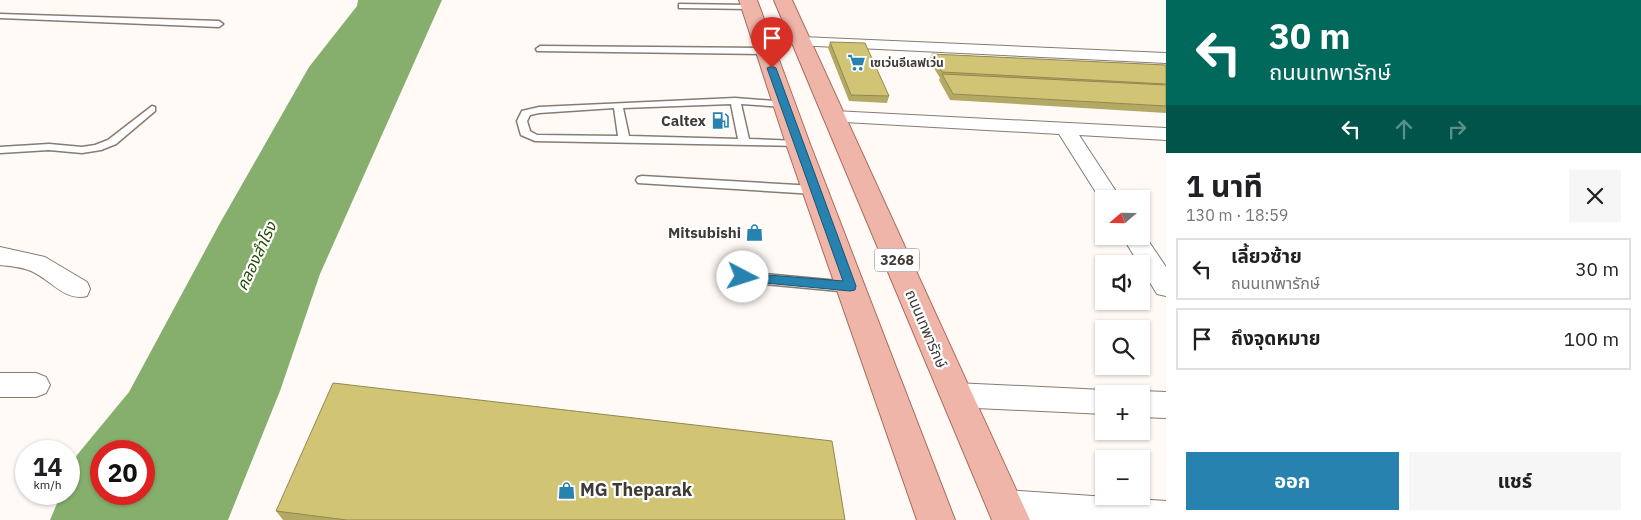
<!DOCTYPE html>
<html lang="th">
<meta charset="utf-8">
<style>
:root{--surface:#fff;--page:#f6f6f6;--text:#202124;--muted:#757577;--line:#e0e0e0;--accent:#2782af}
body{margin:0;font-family:"IBM Plex Sans","Noto Sans Thai",sans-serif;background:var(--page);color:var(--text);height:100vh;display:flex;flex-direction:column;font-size:19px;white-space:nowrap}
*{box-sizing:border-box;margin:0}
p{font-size:16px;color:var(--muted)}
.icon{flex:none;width:28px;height:28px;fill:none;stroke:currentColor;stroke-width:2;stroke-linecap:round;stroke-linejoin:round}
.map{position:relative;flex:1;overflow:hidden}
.sheet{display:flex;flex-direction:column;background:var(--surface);width:475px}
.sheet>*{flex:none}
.top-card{background:#00695c;color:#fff;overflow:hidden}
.needle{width:32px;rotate:250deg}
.controls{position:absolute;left:1095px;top:190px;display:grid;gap:10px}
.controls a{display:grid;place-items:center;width:55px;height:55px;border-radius:0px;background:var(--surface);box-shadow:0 1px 4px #0004;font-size:25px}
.speed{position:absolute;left:15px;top:440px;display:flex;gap:10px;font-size:25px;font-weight:700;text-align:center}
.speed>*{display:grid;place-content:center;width:65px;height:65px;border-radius:50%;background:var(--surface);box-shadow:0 1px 4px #0004;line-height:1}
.speed small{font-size:12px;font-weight:400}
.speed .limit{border:8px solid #d22;background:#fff;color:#111}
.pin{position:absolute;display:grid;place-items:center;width:42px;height:42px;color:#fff;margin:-51px -21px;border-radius:50% 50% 50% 0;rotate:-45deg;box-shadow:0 0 5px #0007}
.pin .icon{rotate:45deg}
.me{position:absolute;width:55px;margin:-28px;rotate:95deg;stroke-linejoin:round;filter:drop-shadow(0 0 4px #0008)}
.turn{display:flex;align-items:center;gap:18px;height:105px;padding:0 20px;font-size:22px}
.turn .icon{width:65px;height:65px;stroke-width:2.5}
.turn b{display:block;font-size:35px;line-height:42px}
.lanes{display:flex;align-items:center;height:48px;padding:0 20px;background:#0003;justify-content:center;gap:25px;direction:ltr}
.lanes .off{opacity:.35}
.round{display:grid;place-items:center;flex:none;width:52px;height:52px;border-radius:0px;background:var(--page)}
.summary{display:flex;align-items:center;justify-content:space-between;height:85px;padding:0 20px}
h1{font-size:30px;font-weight:700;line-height:38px}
.cta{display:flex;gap:10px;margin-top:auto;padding:10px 20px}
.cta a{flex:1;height:58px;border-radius:0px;background:var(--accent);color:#fff;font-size:20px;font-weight:700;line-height:58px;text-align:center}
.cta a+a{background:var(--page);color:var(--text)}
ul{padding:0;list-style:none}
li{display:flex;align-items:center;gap:15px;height:62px;margin:0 10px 8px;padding:0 10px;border:2px solid var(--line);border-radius:0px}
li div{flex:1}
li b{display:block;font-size:19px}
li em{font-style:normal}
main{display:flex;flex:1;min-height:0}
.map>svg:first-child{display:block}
.water{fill:#86af6d;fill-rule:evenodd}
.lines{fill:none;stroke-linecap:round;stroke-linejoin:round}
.lane-casing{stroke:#867c72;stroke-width:3}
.street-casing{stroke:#867c72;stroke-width:2}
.primary-casing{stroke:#ab6a5b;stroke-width:2}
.lane{fill:#fff;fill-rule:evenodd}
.street{fill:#fff;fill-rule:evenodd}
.primary{fill:#efb5a9;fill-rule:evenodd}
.wall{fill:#b4a964}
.building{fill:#d1c474;stroke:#928951}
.route{fill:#2782af;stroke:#195472}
.labels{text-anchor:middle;stroke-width:4.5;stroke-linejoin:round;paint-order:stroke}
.far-poi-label{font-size:12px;font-weight:bold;fill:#403b37;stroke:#fff;text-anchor:start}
.shield{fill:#fff;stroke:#797673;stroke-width:1}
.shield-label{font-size:14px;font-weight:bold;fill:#403b37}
.poi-label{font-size:15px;font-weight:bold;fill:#403b37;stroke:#fff;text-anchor:end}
.street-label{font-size:15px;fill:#403b37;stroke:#fff}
.water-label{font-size:16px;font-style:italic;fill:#234800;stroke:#fff}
.near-poi-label{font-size:18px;font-weight:bold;fill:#403b37;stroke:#fff;text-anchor:start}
</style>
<main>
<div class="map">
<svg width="1166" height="520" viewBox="0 0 1166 520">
<rect width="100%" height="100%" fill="#fffaf6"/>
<path class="water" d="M358,0H442L320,274L280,391L228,520H50L61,494H69V475L77,455L129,392L220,223L309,67L357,6ZM101,451H144V494H101Z"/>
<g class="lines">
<defs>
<path id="lane" d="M679,4L750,5L754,7L750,9L682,8H679Z
M0,14L219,21L223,24L219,27L0,18Z
M540,46L766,48L770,51L766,54L537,51L536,49Z
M735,98L787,102V106L784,107L741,104L749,139L798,141L802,142L803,144L802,146L535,141L521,135L517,121L522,111L539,107ZM731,104L738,139L629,136L623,108ZM614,108L618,136L537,135L530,131L527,121L530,115L539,113Z
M152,106L155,107V111L116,144L101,150L82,153L49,150L0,153V147L49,144L82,147L95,145L108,140Z
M642,176L815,186L821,190L815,194L638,183L636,180L638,177Z
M743,272L850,282L855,284L856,287L855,290L850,292L743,282L738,280L737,277L738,274Z"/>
<path id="street" d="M802,37L1166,53V63L796,45L794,42L796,39Z
M834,111L1166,128V140L1079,135L1121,199H1104V205L1059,134L827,121L825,117L827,113Z
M1141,230L1166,267V296L1157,294L1141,268V264H1139L1122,236H1141Z
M0,247L45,257L87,282L90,289L87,296C65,302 50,279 31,271C22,267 10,266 0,265Z
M0,373H36L46,377L50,385L46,393L36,397H0Z
M955,383L1104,390L1114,394H1104V414L955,407L945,404L941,395L945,386Z
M1141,391L1166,392V418L1141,417V394H1135Z
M1005,490L1166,501V520H1001L994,517L989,506L994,495Z"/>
<path id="primary" d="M739,0H757L810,144L955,520H917L786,144Z
M774,0H792L1030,520H992Z"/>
</defs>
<use href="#lane" class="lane-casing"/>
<use href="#street" class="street-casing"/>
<use href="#primary" class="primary-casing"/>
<use href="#lane" class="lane"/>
<use href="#street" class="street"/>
<use href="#primary" class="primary"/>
</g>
<path class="wall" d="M830,42L889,96L887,103L849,101L828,48Z
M932,54L1166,65V113L950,100L939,80L940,78L929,60Z
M276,511L845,520H283Z"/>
<path class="building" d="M830,42L865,43L889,96L851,95Z
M932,54L1166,65V84L942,72Z
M942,74L1166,85V106L953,94Z
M333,383L832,441L845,520H347L276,511Z"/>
<path class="route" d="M772,66L776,68L856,286L855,290L850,291L743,281L737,277L743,273L843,281L767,68Z"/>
<defs>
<symbol id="supermarket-bare" viewBox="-9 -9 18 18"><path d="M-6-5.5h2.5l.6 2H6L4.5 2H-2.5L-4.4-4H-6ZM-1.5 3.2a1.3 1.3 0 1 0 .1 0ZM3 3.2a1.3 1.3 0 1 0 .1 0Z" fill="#2782af" stroke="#fff" stroke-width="2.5" paint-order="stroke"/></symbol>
<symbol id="fuel-bare" viewBox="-9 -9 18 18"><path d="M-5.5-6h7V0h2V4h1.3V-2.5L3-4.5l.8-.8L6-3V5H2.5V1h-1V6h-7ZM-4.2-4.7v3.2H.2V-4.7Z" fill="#2782af" stroke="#fff" stroke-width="2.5" paint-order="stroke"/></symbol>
<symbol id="shop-bare" viewBox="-9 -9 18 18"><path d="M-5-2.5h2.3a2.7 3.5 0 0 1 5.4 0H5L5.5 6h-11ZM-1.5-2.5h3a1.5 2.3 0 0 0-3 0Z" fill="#2782af" stroke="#fff" stroke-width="2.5" paint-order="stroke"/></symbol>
</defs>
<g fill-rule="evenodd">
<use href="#supermarket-bare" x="844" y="50" width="25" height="25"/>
<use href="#fuel-bare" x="708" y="108" width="25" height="25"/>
<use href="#shop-bare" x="742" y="220" width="25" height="25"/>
<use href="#shop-bare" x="554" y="478" width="25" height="25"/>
</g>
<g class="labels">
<g class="far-poi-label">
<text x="870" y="67">เซเว่นอีเลฟเว่น</text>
</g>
<rect class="shield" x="874.5" y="248.5" width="45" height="23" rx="4"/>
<g class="shield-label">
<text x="897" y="265">3268</text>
</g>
<g class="poi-label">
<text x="706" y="126">Caltex</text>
<text x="741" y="238">Mitsubishi</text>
</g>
<g class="street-label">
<text transform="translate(926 329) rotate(67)" y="5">ถนนเทพารักษ์</text>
</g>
<g class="water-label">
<text transform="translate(256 256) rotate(-65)" y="6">คลองสำโรง</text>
</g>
<g class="near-poi-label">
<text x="580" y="496">MG Theparak</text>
</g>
</g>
</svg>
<div class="controls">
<a><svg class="needle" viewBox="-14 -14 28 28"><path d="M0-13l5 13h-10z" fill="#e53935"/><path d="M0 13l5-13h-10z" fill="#757577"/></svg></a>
<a><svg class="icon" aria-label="sound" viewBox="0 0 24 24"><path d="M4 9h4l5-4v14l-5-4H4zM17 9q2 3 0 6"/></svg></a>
<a><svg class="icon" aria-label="search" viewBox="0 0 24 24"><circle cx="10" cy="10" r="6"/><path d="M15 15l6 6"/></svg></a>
<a>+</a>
<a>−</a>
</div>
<div class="speed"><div>14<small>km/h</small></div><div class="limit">20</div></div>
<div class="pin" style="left:772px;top:68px;background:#d93025"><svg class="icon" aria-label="arrive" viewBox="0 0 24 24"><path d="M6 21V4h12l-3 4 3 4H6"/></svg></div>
<svg class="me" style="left:743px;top:277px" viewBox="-20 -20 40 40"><circle r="19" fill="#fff"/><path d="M0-13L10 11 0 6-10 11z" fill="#2782af"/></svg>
</div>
<section class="sheet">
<div class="top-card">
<div class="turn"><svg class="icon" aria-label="left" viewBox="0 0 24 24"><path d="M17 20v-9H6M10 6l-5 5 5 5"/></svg><div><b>30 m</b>ถนนเทพารักษ์</div></div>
<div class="lanes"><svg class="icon" aria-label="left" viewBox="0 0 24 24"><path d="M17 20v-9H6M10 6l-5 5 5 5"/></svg><svg class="icon off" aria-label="ahead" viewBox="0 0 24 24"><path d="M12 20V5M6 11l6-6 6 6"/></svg><svg class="icon off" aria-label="right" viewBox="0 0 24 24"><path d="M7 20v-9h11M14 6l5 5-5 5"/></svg></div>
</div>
<div class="summary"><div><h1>1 นาที</h1><p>130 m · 18:59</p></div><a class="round"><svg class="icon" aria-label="close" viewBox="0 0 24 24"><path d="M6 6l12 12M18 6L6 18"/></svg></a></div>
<ul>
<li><svg class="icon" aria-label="left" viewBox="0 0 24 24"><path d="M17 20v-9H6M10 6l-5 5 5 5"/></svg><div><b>เลี้ยวซ้าย</b><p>ถนนเทพารักษ์</p></div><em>30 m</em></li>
<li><svg class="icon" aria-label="arrive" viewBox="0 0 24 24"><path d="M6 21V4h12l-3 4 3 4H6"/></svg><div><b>ถึงจุดหมาย</b></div><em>100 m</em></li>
</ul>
<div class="cta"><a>ออก</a><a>แชร์</a></div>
</section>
</main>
